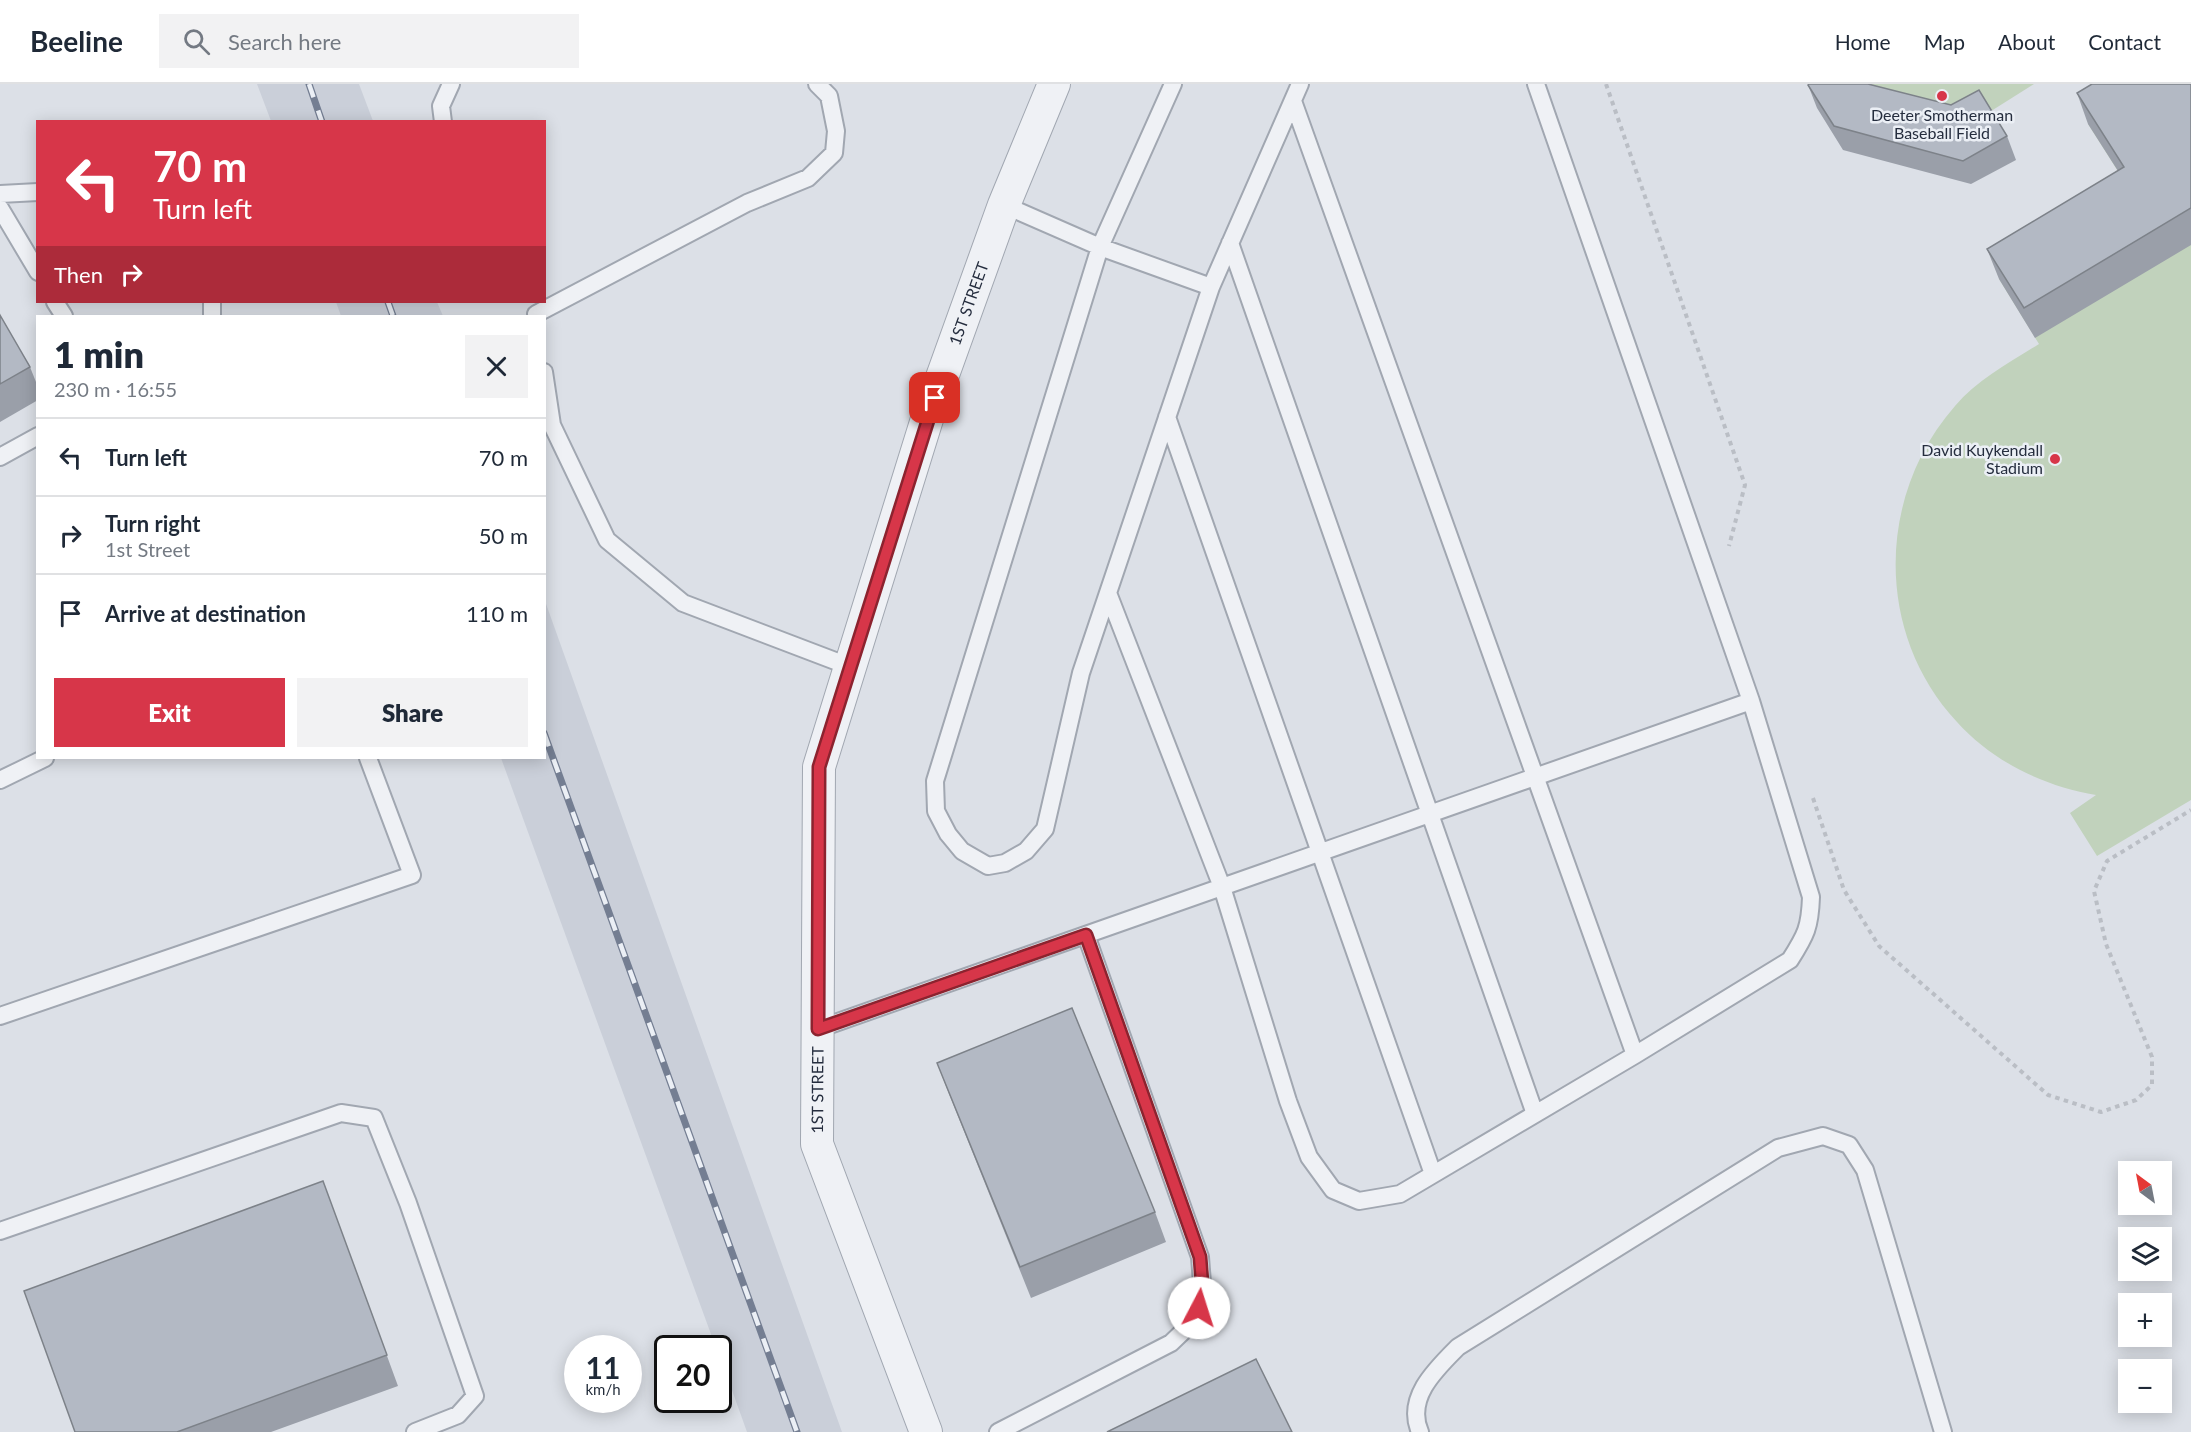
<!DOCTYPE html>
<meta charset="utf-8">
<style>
:root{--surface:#fff;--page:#f2f2f3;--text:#1f2937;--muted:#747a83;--line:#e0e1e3;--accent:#d73649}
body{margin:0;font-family:Lato,sans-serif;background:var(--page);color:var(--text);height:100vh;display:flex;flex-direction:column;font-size:22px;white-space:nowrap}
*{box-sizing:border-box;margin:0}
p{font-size:20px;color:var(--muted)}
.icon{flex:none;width:33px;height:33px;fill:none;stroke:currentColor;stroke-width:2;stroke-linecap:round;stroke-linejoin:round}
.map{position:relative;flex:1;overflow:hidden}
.sheet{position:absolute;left:36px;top:231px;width:510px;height:444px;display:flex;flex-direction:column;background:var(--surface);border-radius:0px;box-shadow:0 3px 15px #0003}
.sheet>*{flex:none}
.hud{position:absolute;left:36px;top:36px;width:510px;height:183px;border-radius:0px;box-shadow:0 3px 15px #0003;background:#d73649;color:#fff;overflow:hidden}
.needle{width:39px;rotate:328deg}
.controls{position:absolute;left:2118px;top:1077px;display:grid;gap:12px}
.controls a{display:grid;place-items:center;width:54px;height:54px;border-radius:0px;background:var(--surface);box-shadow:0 3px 15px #0003;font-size:30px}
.speed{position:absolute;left:564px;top:1251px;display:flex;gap:12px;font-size:30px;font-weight:700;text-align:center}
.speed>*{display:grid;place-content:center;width:78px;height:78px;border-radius:50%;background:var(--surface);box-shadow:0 3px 15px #0003;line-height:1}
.speed small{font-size:15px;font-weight:400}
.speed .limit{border:3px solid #111;border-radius:9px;background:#fff;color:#111}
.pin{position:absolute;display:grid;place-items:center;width:51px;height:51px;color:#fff;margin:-26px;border-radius:12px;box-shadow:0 3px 9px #0006}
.me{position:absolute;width:66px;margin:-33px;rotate:5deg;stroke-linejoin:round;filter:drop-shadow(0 0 4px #0008)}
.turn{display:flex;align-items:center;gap:21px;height:126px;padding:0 18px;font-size:27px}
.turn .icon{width:78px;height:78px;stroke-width:2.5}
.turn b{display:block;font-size:42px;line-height:51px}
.then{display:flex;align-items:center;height:57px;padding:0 18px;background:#0003;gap:12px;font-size:22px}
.round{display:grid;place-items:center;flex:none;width:63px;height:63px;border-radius:0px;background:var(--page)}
.summary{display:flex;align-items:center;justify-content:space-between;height:102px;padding:0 18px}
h1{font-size:36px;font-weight:800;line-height:45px}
.button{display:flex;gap:12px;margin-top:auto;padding:12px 18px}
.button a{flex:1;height:69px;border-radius:0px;background:var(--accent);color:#fff;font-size:24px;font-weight:800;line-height:69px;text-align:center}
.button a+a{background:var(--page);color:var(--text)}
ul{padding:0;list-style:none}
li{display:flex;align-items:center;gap:18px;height:78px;padding:0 18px;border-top:2px solid var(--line)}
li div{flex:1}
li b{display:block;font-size:22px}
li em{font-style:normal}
header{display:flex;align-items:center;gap:36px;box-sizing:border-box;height:84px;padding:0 30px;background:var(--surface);border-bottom:2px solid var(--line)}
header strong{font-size:28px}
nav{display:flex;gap:33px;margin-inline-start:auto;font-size:21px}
.search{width:420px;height:54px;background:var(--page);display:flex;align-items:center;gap:15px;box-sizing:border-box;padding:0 21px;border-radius:0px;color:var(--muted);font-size:22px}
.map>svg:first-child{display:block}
.built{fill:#cacfd9}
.green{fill:#c1d2bc}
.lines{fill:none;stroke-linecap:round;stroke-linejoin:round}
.lane-casing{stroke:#a1a7b1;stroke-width:20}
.street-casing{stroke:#a1a7b1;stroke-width:34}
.path{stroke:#babec5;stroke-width:4;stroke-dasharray:4.5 4.5;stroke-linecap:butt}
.lane{stroke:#eff1f5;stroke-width:16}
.street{stroke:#eff1f5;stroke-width:32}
.rail-casing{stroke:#747e92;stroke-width:7}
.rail{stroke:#ebeff5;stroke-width:4.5;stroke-dasharray:14;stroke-linecap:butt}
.wall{fill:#9a9fa9}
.building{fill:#b3b9c4;stroke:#7d8289;stroke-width:1.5}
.route-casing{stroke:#8c232f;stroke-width:15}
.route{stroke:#d73649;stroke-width:10}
.poi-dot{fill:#d73649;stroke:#ebeff5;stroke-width:2}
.labels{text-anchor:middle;stroke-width:5;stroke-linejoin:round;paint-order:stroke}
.poi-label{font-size:16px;fill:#252d3e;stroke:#ebeff5}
.street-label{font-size:16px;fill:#252d3e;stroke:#ebeff5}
</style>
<header>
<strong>Beeline</strong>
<div class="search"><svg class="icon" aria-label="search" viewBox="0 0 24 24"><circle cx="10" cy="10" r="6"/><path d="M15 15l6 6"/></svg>Search here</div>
<nav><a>Home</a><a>Map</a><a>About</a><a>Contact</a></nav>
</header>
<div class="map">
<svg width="2191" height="1348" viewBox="0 0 2191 1348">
<rect width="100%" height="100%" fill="#dce0e7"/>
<path class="built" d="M257,0H359L373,37H271Z
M336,218H437L443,232H341Z
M545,517L842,1348H747L719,1270L718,1264H716L501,674H544Z"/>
<path class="green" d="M1862,0H2034L1961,46Z
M2191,0V716L2097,772L2070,729L2096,711C2044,702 1993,678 1957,638C1875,550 1876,412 1955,322C1977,296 2010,278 2039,260L1999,195L2135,114L2088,40Z"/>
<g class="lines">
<defs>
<path id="lane" d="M1173,0L1100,163L935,697L936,727L948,750L962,767L988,782L1005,779L1026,767L1045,745L1081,589L1211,203L1300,0
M1293,17L1635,971
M443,38L441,22L451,0
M0,110L38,108
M1004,121L1100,163L1211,203
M0,124L38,188
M1230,159L1535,1030
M55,218L64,232
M536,230L747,119L808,94L834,69L836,47L829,12L817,0
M212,232V218
M544,288L552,341L607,456L683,519L851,583
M1167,333L1433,1090
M0,373L38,352
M1108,509L1222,803L1288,1017L1309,1073L1333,1106L1359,1117L1400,1110L1635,971L1790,876C1806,851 1810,843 1811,813L1751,617L1536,0
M0,696L45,674
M0,932L412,791L368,674
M818,945L1751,617
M0,1147L341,1029L374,1034L408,1119L475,1312L458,1331L415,1348
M998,1348L1171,1259L1195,1236L1203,1212L1200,1173L1086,851
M1420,1348C1405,1314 1436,1285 1458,1263L1778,1064L1823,1052L1849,1061L1865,1086L1943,1348"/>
<g id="street">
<path id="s1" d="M926,1348L817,1060L819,683L927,335L1004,121L1054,0"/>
</g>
</defs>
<use href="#lane" class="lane-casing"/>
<use href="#street" class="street-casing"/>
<path class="path" d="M1606,0L1745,401L1729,462
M1813,714L1844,806L1879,862L2048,1011L2101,1028L2136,1016L2152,1001V973L2106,860L2094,807L2107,777L2191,726"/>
<use href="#lane" class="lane"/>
<use href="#street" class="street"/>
<defs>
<path id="rail" d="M309,0L322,38
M388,218L393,232
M544,649L797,1348"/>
</defs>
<use href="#rail" class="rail-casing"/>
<use href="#rail" class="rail"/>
</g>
<path class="wall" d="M2191,0V161L2035,254L1999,195L1987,165L2118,87L2088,40L2077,9Z
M1808,1L2007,52L2016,76L1971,100L1843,66L1817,24Z
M0,231L30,283L38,303V316L0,338Z
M937,979L1155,1128L1166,1158L1031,1214L949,1010Z
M323,1097L398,1302L271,1348H75Z"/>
<path class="building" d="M1809,0H1868L1951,21L1979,6L2007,52L1963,77L1834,42L1808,1Z
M2092,0H2191V124L2024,224L1987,165L2124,83L2077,9Z
M0,231L30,283L0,300Z
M1072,924L1155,1128L1020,1183L937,979Z
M323,1097L387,1271L177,1348H75L24,1207Z
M1256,1275L1292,1348H1107Z"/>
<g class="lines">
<defs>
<path id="route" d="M935,314L819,683L818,945L1086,851L1200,1173L1203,1212L1199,1224"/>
</defs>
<use href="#route" class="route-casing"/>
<use href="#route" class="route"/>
</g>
<g class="poi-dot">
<circle cx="1942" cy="12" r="6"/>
<circle cx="2055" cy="375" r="6"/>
</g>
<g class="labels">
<g class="poi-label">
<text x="1942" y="37">Deeter Smotherman<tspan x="1942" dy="18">Baseball Field</tspan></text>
<text x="2043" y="372" text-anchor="end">David Kuykendall<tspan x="2043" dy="18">Stadium</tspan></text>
</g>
<g class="street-label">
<text dy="6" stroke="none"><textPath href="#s1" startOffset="1172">1ST STREET</textPath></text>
<text dy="6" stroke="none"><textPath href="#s1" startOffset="362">1ST STREET</textPath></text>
</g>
</g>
</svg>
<div class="controls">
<a><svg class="needle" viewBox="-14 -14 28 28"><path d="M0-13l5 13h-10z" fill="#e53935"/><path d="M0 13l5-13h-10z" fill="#747a83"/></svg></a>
<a><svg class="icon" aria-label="layers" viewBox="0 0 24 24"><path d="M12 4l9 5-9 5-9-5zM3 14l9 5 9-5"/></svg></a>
<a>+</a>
<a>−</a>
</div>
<div class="speed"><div>11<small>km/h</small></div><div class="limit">20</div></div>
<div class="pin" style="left:935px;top:314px;background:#d93025"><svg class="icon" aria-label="arrive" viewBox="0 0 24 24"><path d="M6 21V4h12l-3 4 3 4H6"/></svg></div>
<svg class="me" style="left:1199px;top:1224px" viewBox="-20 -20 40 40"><circle r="19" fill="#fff"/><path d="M0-13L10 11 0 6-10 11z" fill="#d73649"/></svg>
<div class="hud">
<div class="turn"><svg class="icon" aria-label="left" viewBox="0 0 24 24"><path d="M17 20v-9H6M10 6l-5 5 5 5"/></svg><div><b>70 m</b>Turn left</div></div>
<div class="then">Then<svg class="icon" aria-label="right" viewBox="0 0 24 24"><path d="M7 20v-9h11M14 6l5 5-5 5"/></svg></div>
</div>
<section class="sheet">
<div class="summary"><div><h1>1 min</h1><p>230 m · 16:55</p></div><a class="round"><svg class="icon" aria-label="close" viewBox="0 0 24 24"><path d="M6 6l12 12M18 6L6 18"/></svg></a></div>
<ul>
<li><svg class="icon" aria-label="left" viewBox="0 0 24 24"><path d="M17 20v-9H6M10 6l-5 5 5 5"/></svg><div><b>Turn left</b></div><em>70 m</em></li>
<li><svg class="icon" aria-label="right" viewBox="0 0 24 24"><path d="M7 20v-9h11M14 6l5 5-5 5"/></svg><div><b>Turn right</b><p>1st Street</p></div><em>50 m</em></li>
<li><svg class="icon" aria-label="arrive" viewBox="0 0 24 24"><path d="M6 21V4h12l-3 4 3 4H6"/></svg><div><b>Arrive at destination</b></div><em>110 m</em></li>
</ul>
<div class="button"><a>Exit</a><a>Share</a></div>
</section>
</div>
